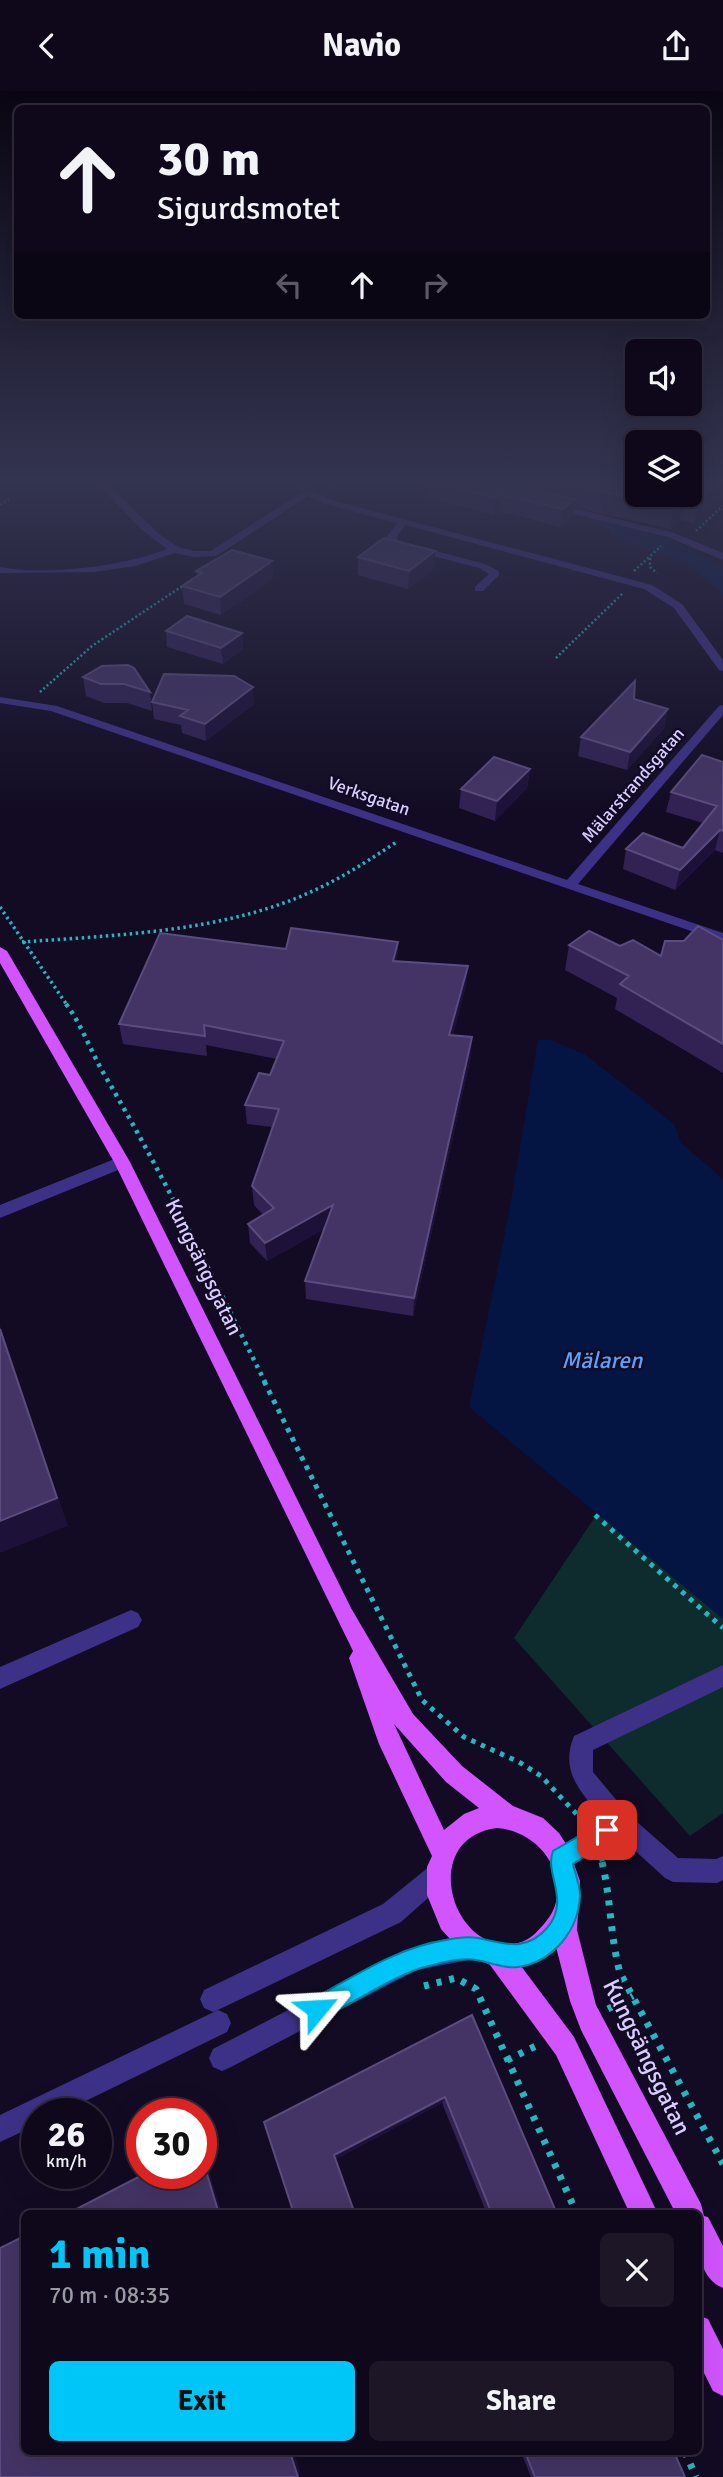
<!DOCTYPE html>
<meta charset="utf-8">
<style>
:root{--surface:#0e081a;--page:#1c1627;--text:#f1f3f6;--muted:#9b9aa2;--line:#2e2939;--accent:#00c6f8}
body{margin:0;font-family:Signika,sans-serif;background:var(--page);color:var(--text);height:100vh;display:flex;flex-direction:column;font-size:26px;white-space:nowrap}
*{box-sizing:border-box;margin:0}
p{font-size:23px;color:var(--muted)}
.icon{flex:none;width:38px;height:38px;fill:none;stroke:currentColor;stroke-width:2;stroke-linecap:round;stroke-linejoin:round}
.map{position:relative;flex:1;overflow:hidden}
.sheet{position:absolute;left:21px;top:2119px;width:681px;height:245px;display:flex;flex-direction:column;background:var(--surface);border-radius:10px;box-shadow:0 7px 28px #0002,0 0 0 2px var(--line)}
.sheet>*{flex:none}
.top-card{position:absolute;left:14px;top:14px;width:696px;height:214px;border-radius:10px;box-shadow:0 7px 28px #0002,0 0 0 2px var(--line);background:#0e081a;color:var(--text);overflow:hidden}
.tools{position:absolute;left:625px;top:248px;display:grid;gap:14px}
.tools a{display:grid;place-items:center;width:77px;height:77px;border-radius:10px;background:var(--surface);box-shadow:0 7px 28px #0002,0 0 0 2px var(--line);font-size:35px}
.speed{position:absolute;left:21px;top:2007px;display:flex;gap:14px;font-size:35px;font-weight:700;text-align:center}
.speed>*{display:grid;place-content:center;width:91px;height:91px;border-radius:50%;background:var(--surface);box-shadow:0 7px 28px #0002,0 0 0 2px var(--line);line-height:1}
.speed small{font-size:18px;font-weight:400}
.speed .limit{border:10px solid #d22;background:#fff;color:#111}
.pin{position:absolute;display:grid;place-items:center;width:60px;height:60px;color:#fff;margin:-30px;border-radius:14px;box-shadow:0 4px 10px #0006}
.me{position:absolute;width:77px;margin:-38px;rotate:63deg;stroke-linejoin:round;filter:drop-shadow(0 0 5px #0008)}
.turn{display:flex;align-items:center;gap:24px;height:147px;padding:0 28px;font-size:32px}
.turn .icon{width:91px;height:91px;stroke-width:2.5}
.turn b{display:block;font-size:49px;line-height:60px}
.lanes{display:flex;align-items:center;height:66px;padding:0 28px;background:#0003;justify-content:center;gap:35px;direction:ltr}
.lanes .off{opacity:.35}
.round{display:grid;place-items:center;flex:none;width:74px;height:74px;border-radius:10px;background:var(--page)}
.overview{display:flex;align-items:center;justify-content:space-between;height:119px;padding:0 28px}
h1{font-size:42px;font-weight:700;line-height:52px;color:var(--accent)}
.primary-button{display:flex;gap:14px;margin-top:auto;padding:14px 28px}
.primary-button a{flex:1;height:80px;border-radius:10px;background:var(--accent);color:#111;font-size:28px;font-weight:700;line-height:80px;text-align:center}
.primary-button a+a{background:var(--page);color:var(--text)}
header{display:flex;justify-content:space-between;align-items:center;height:91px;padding:0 28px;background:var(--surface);font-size:32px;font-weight:700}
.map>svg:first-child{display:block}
.green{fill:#0e2b2d}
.water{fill:#041543}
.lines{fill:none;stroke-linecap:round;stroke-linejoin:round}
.path-far4{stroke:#21b8bf;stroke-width:2.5;stroke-dasharray:2 2.5;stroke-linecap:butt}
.path-far3{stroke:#21b8bf;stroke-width:3.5;stroke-dasharray:2.5 3.5;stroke-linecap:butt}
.path-far2{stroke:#21b8bf;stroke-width:4.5;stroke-dasharray:3.5 5;stroke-linecap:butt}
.path-far1{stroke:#21b8bf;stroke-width:5;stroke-dasharray:4.5 6;stroke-linecap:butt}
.path{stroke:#21b8bf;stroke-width:7;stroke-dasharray:5 8;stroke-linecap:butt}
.minor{fill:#3d3187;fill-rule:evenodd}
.major{fill:#d154ff;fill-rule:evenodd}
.wall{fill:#312253}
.shaded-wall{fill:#1d1138}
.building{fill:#433465;stroke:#5a4c7e;stroke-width:2}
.route{fill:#00c6f8;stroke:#0081a1;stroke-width:2}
.labels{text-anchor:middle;stroke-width:5;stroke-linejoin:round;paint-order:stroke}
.far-street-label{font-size:18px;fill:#d8cdff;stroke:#120b23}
.street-label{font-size:21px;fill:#d8cdff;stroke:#120b23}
.water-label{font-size:23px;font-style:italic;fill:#5ba2ff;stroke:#120b23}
.near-street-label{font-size:24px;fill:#d8cdff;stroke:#120b23}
</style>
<header><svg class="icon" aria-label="back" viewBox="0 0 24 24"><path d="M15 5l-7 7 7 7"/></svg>Navio<svg class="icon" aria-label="share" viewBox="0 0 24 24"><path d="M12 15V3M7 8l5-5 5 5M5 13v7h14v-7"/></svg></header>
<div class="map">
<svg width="723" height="2386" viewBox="0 0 723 2386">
<rect width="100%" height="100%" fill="#120b23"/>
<path class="green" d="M599,1420L723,1523V1722L690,1745L514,1547Z"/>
<path class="water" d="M594,427C640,438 683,450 723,477V503L686,472L613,447L608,437L591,430Z
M538,949H551L586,964L674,1033L681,1052L723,1088V1528L469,1316L508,1127Z"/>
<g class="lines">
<path class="path-far4" d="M332,397L349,387
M0,414L10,408
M696,440L723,415
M650,467V476L657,482
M634,480L661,455
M556,567L623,502
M40,601L92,555L184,494"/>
<path class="path-far3" d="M0,816L67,914
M22,851C119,844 226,841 315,799C345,785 371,768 398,750"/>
<path class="path-far2" d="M66,913C82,934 90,959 104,983C163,1083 213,1187 265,1291"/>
<path class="path-far1" d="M264,1290L422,1609L464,1646L519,1671L541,1685L583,1730
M595,1424L723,1537
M601,1766L603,1773"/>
<path class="path" d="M602,1771C611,1808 610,1845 620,1882L723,2073
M424,1895L456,1887L476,1898L577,2123
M608,1918L633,1905
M507,1969L538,1954
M685,2361L696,2386"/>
<path class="minor" d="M92,387H101L159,443L178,456L194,460H211L302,401L289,387H298L311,399L331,409L652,494L682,513L723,569V580L719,579L674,517L644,498L405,434L396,447L401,451L485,473L499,480V484L483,500H475V496L489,483L479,477L395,455L386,447L397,432L325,413L308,405L216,465L194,466L175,462L135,475L94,481L0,482V476C44,485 126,475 167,458L141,438Z
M552,412L674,442L723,462V469L668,446L549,417V413Z
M0,606L57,615L567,789L719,615L723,614V624L578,793L723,842V851L51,620L0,612Z
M122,1065L130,1071L128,1075L0,1127V1114Z
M131,1519L138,1522L142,1529L138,1536L0,1598V1576Z
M723,1574V1596L593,1659V1681L628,1723L678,1767L716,1768L723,1765V1789L717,1792L673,1791L665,1787L619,1745L569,1776L561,1780L553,1776L549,1768L553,1760L603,1728C582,1702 559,1681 574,1645Z
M438,1771L446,1775L450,1783L446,1791L401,1831L222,1917L213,1921L204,1917L200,1908L204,1899L383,1813L430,1775Z
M476,1845L485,1848L488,1857L485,1866L417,1879L231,1976L222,1980L213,1976L209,1967L213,1958L404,1859L444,1848Z
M218,1919L227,1923L231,1932L227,1941L59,2023H37V2034L0,2051V2024Z"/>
<path class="major" d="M0,856L7,860L130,1071L351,1517L413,1623L462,1675L513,1715L543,1727L559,1742L568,1756L580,1790L577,1839L596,1914L701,2113L704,2125L708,2126L723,2155V2197C695,2185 698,2148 698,2123H676L581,1939L570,1910L556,1856L550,1863L521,1875L574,1946L658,2123H630L556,1964L490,1874L459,1858L441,1838L427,1804V1776L432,1765L379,1653L349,1567L353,1560L114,1071L0,872ZM394,1633L446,1691L479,1717L464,1723L444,1739ZM497,1737C544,1740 578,1795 544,1833C536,1842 530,1849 518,1852C452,1867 417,1747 497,1737Z
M698,2224L708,2228L723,2258V2305L713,2300L698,2270Z"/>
</g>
<path class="wall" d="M434,387H723L694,432L680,429L670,438L574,416L573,425L560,436L499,420L494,424L428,407L429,390Z
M358,466L434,478L408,498L358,484Z
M272,470L273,488L221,524L184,513L182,495L197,485L196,480Z
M166,540L242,542L243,558L223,573L167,556Z
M102,575L150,601L152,620L127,612H104L86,605L83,586Z
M634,608L665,636L627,679L578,665L581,646Z
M152,611L254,613L206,650L182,642L181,634L154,628Z
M723,671V762L715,759L675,799L623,778L626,758L683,757L703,732L666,721L671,701Z
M530,678L527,697L495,730L459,717L461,698Z
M723,849V982L615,918L617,907L565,879L569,854L620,855L661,865L684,850Z
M398,851L397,870L466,895L453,944L471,965L413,1225L306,1208L305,1190L324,1138L267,1170L250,1152L248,1133L263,1124L254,1114L252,1095L272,1036L247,1033L245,1014L270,984L277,968L206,954L207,965L123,953L119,933L286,858Z
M472,1924L557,2123H487L442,2012L336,2068L264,2031Z
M521,2361H674L685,2386H531Z"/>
<path class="shaded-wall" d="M0,387H63L0,399Z
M723,388V405L694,432L698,411Z
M500,403L499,420L494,424L495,407Z
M575,408L573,425L560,436L562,418Z
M684,408L680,429L670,438L673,417Z
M435,460L434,478L408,498L409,480Z
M272,470L273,488L221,524L220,506Z
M242,542L243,558L223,573L221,557Z
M253,596L254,613L206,650L205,633Z
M668,618L665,636L627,679L630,661Z
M530,678L527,697L495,730L497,710Z
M720,739L715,759L675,799L680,779Z
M398,851L397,871L393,870Z
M468,875L466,895L448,964L449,944Z
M472,946L471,965L413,1225L414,1207Z
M333,1114L334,1133L267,1170L265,1152Z
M0,1234L68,1435L0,1462Z
M445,2006L442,2012L335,2069L334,2064Z
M201,2057L203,2059L222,2123H219L201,2063Z
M290,2361H294L300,2381L298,2386Z"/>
<path class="building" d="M434,387H487L575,408L562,418L500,403L495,407L429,390Z
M543,387H637V404H690V387H723V388L698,411L684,408L673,417Z
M384,447L435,460L409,480L358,466Z
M232,459L272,470L220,506L182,495L202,482L196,480Z
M187,525L242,542L221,557L166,540Z
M128,574L134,577L150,601L124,593H101L83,586L102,575Z
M164,583L234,585L253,596L205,633L180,625L188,619L152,611Z
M635,590L634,608L668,618L630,661L581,646Z
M702,664L723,671V740L720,739L680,779L626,758L643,742L683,757L717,715L671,701Z
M494,666L530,678L497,710L461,698Z
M698,835L723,849V953L620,893L629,885L569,854L589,840L620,855L633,849L661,865L665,850H684Z
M291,837L398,851L393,870L468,875L449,944L472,946L414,1207L305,1190L333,1114L265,1152L248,1133L274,1117L252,1095L279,1018L245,1014L259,982L270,984L284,950L204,934L205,945L119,933L160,842L286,858Z
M0,1238L57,1407L0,1430Z
M472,1924L557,2123H492L445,2006L334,2064L355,2123H294L264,2031Z
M201,2063L219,2123H67L146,2082H201Z
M24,2145V2361H290L298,2386H0V2157Z
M525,2361H674L685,2386H535Z"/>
<linearGradient id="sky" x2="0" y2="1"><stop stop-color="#0a0613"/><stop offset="0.54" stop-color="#333450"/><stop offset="1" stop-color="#333450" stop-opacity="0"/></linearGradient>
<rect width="723" height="721" fill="url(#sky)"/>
<path class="route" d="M607,1729L614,1732L617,1739L614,1747L573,1773C575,1782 580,1795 580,1804C579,1839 553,1871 518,1876C502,1878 491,1871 476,1869C459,1866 435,1873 418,1878C383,1890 351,1915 317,1929L309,1926L306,1918L309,1910C352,1887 397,1856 446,1849C455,1847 468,1845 478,1847C504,1852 525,1862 547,1837C571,1809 544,1783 553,1760Z"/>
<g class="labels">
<g class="far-street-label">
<text transform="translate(633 694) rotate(-49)" y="6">Mälarstrandsgatan</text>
<text transform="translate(369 705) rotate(19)" y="6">Verksgatan</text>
</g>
<g class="street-label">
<text transform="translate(204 1176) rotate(64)" y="7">Kungsängsgatan</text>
</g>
<g class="water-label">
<text x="602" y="1277">Mälaren</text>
</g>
<g class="near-street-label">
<text transform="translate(647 1966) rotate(64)" y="8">Kungsängsgatan</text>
</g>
</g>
</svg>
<div class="tools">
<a><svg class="icon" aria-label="sound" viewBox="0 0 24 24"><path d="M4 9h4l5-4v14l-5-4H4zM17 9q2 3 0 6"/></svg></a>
<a><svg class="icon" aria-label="layers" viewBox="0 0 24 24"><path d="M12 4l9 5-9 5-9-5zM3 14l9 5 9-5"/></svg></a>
</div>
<div class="speed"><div>26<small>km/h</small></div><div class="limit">30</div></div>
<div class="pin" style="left:607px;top:1739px;background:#d93025"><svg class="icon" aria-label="arrive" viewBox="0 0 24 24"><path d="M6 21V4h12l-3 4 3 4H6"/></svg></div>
<svg class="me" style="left:317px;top:1918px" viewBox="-20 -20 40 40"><path d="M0-17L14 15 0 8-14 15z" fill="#00c6f8" stroke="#fff" stroke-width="4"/></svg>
<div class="top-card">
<div class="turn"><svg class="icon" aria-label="ahead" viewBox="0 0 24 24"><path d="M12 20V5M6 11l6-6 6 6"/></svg><div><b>30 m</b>Sigurdsmotet</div></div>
<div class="lanes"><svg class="icon off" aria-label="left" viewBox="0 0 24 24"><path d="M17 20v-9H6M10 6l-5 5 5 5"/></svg><svg class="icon" aria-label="ahead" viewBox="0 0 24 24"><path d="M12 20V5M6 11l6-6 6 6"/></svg><svg class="icon off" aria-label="right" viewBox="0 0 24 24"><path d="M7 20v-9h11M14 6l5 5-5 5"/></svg></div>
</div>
<section class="sheet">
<div class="overview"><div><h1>1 min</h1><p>70 m · 08:35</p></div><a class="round"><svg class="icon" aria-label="close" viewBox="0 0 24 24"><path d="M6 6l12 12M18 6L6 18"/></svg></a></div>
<div class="primary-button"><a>Exit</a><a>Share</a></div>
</section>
</div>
